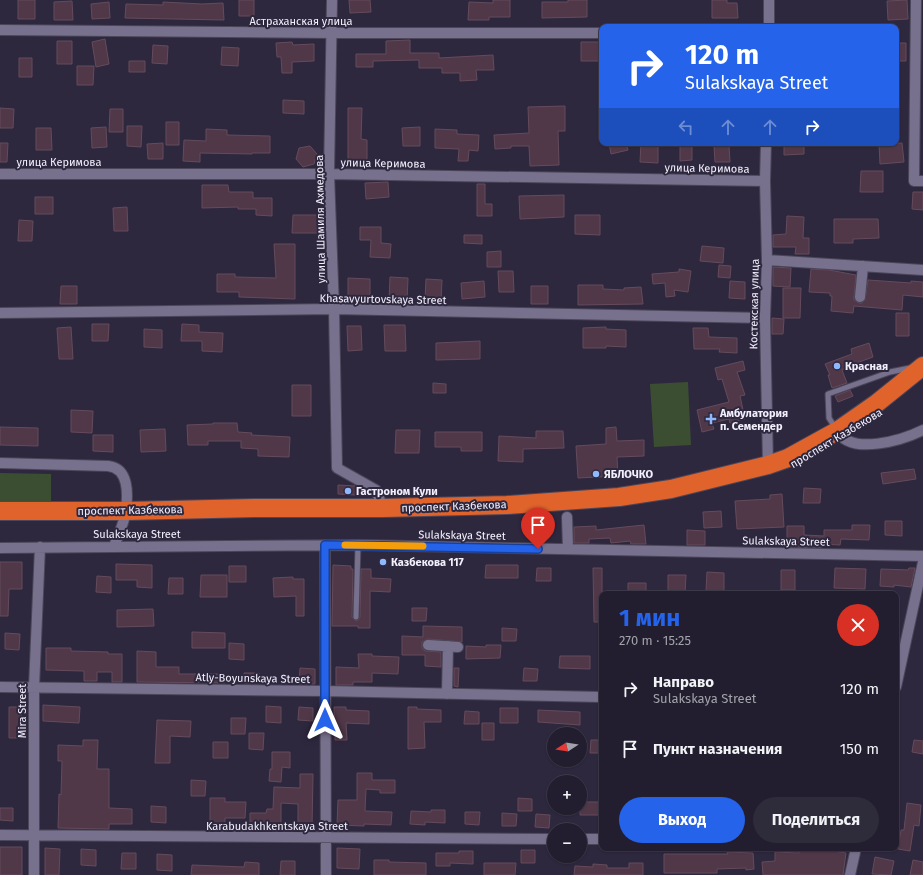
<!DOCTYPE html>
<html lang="ru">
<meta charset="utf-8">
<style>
:root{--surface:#221e2f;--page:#2e2b3b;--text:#f1f3f6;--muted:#a2a2aa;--line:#3f3c4b;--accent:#2563eb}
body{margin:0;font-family:"Fira Sans",sans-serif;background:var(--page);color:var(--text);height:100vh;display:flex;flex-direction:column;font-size:15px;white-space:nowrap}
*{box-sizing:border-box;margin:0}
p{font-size:13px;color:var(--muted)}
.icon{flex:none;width:22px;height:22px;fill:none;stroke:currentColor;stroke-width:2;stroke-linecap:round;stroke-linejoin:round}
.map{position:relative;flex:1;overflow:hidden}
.drawer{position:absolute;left:599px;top:591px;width:300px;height:260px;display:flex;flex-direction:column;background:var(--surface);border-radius:8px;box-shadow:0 1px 3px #0004,0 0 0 1px var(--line)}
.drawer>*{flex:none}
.banner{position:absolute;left:599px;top:24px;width:300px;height:122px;border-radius:8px;box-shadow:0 1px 3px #0004,0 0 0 1px var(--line);background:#2563eb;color:#fff;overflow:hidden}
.needle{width:26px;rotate:258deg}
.fabs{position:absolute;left:547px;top:727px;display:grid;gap:8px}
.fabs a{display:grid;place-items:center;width:40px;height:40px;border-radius:50%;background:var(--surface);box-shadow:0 1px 3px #0004,0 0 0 1px var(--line);font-size:20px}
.pin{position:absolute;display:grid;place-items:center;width:34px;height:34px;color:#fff;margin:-41px -17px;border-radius:50% 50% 50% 0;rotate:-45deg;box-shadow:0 0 4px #0007}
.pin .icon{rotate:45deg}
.me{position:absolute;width:44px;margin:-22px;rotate:0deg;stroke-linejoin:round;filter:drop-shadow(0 0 3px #0008)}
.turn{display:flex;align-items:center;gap:14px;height:84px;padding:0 20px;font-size:18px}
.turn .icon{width:52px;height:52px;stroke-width:2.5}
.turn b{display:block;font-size:28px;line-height:34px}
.lanes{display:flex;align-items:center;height:38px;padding:0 20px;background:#0003;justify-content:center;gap:20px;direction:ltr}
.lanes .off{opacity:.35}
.round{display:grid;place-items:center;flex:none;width:42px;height:42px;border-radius:21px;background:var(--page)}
.head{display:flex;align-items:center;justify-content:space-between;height:68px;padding:0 20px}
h1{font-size:24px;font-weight:700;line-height:30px;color:var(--accent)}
.primary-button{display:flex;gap:8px;margin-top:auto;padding:8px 20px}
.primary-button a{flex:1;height:46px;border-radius:24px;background:var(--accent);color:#fff;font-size:16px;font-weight:700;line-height:46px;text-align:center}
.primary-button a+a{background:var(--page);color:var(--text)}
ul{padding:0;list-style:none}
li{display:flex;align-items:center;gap:12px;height:60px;padding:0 20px}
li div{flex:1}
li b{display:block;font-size:15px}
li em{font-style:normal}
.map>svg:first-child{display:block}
.green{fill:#3c4e32}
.building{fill:#503849;stroke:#644b5c}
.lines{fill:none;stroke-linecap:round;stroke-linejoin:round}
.lane-casing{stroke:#4b4659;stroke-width:7}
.street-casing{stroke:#4b4659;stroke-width:12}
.highway-casing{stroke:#4b4659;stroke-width:20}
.lane{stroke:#78718d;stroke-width:5}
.street{stroke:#78718d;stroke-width:10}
.highway{stroke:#e1632c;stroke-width:18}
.route-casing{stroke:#184099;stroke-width:10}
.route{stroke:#2563eb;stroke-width:7}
.slow{stroke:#f59e0b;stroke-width:7}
.poi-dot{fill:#8fb8fd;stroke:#2e283f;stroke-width:1.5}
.labels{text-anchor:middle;stroke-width:4;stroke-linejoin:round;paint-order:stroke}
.street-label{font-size:11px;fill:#f3f0fd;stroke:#2e283f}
.poi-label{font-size:11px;font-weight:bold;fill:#f3f0fd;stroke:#2e283f;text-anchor:start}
</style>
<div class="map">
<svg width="923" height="875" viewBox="0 0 923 875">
<rect width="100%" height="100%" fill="#2e283f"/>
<path class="green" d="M688,382L691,445L654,447L650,384Z
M0,473L51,474V503H0Z"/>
<path class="building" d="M18,0H35V19H18Z
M239,0H254V16H239Z
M349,0H370L371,12L350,13Z
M493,0H510V17H489V20H468L469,2L493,3Z
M568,0H587V17L542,18V2H568Z
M712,0H727V3H737L738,18H712Z
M907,0L908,19L888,20L887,1Z
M72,1L73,20H54V2Z
M109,2L110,18L92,19L91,4Z
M163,2L202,4L223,3L224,20L125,18L126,4L163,5Z
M105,39L109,64L96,67L92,42Z
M410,40V53H439V58L493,55L494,70H476L477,80L460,81V73H442V68H419V60L373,61V67H356V54H386V41Z
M57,41H72V64H57Z
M292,42L293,45L314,44V61L292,62V73H282L281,57H277L276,43Z
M581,42H602V61H581Z
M896,43H906V61H896Z
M153,45L168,46L167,64L152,63Z
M222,47L239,48L238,66L221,65Z
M19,58H32V77H19Z
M129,61H145V72H129Z
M77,66H94L93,85H77Z
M283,100L304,101V114L283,113Z
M565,106V131H558L559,165L530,166L529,146H511V148L495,149L494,135L529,133L528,107Z
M0,108L14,109L13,128H0Z
M348,108H362L361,139L367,140V161H348Z
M110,109H123V132H109Z
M166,122H179V145H166Z
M127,126H142L141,147L127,146Z
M106,127L107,147L92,148L91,128Z
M420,127V146H403L402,128Z
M36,128H51L52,150H36Z
M206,129L227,130V135L270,136V153H252V154L200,153V162L183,161L184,140L206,141Z
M435,129L457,130V134L479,135L478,151L469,150L468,161H458L459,149L435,148Z
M0,143H8L7,162H0Z
M163,143V159H148L147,144Z
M609,143H626L628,150L611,154Z
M641,143H658V163L640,162Z
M680,143H692V160L680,161Z
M784,143H804V154L784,155Z
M902,143L904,162L880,164L879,144Z
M310,146L317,154L314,164L303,167L296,159L299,148Z
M714,146H729L730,162H715Z
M861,171H883V192H860Z
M388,182L389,197L366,199L365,183Z
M477,184H485V204H492V216H477Z
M202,185H228L229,192H253V198H272V216L256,215V209H238V207L202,208Z
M913,192H923V210L912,209Z
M564,195V217L520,219L519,196Z
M35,197H53V214H35Z
M127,207L128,231H114L113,208Z
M293,215H317V233H292Z
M575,215H600V235L575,234Z
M787,216L804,217L803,238H809V254H795L796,247H773V235L786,234Z
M834,219H878L879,238L853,239V243H834Z
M19,220L33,221L32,241H18Z
M360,227H381V243L391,244L390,258L370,257L371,240H360Z
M464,235H482V244L464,243Z
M274,244H295V299L239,297V292H217V274H235V277L276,278Z
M702,246L724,248L723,263L700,261Z
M501,251V267H487V252Z
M719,265L731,266L730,278L718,277Z
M773,267L791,268L790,287L773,286Z
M679,269L691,271L688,292L674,290L675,296L666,297L665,283L653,284L652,274L679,272Z
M811,269L829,270L856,275L854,297V300L859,303H862L865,300L868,280L911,283V281L923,282V297L903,295L902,310L854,306L853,313L831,311L832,296H830V293L809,292Z
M498,271H513L514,292H499Z
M390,277L408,278L407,301L389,300Z
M348,278L370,279V301H348Z
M426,279L442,280L441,301L425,300Z
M484,281L485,297L462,299L461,283Z
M730,281L745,282V299L729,298Z
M578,285H603V289L624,290V288L641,287L643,304L578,305Z
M61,286H77V304H60Z
M531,286H548V304H531Z
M783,288H801L800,318H783Z
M896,313H909V336H896Z
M772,318L784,319L783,334H772Z
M92,324H109L108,341H92Z
M182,324L199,325V332L223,333L222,352L202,351V341H181Z
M384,325H405L406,351H385Z
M347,326H361L362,350L348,351Z
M71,327L73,359H59L57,328Z
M606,327V329L626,330V347L606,346V348H583V328Z
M693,328H708L709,337L737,338V353L719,352L720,349H694Z
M144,329L162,330V348L144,347Z
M480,341V359L436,360V343Z
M869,343L873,357L848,366V367L842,370L847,383L832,388L828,375H830L825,364L852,354L851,349Z
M743,361L745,370L737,372L745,395L740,396L745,419L730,423L729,419L712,423L714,429L702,432L697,410L729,402L722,379L718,380L715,368Z
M433,383L446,384V393H433Z
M292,385H311V416H292Z
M850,390L853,396L838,402L835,396Z
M71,410L93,411L92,433L71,432Z
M213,423H237L238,432L252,433L251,435L290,437L289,457L258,456V449L241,448V441H208V445H188L187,425L213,424Z
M0,427L38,428V446L0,445Z
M616,427L617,441L644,440V456L617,457L618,476L578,478L576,446L606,444V428Z
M165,429L166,451L141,452L140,430Z
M396,430H420L419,453H395Z
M536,431H563L564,448L523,449V462L498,461L499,436L536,438Z
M435,432H482V451H461V447H435Z
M93,435H113V452L93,451Z
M914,469L916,479L883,484L881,473Z
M338,485L356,486L355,495L338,494Z
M804,488L821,489L820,503H803Z
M782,494L784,527L737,529L735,501L770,499V495Z
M721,511L722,527L704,528L703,512Z
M885,521H902V536L885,535Z
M644,525L646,544H631L630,541L611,543L610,538L589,539V543H574V527L596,526V530Z
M852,525H870L869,540L841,539L840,545L822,544V548L787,547V526H804V535L824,536V530H852Z
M687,530L705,531V545H687Z
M0,562H22V589H9L8,616H0Z
M116,564L152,565V588L137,587V580H116Z
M333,565L351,566V569H353L352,617L356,621L358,620L360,617L361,569H371V578L391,579L390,592L370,591V628H358V626H332Z
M486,565H518V578H485Z
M229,566H246V582H229Z
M537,568H551V581H536Z
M593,568H602V622H594Z
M835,568L866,569L865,589L834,588Z
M909,568H915L911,587L894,585V587L880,586L881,569L908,570Z
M781,570H795V590H781Z
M707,572L724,573V591H706Z
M201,575H227V597H200Z
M668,575H686L685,594L668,593Z
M97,576L111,577V593L96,592Z
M293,577V579H304V616H296V596L274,597L273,578Z
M169,578H183V594H168Z
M628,583H646V594H628Z
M412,608H427L426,621H412Z
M153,609L154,626L117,627V610Z
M423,626L462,627V642L428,639L422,642V648L425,651L441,652V667L425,666V655H402V636L423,637Z
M502,628L517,629L516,641H502Z
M192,632L225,633V648H192Z
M5,633L20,634L19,650L5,649Z
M229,643L244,644V660L229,659Z
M486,645H501L500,658L466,659V646L486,647Z
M46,648H71V651L108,652V654H122V682H112V672H97V681H84V671L46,670Z
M137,651L156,652V667H179V674H225V683L137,682Z
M358,654H372V656L399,657L398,674L372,673V682H353V685H336V667L359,668Z
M560,656H590V669L559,668Z
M300,668L315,669V684H299Z
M454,668H459L458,687L454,686Z
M524,668L538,669L537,681H523Z
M244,673H259V684H244Z
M43,705L80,707L79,723L43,721Z
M266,706L281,707V723L266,722Z
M9,707H21L22,738H9Z
M299,707L313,708V721L298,720Z
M334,707H346V710L369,711V724L346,723L347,740H335Z
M408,707H417V709L441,710V722H424L425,748L408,749Z
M500,708H518V723H500Z
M538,710L580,712V725L538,722Z
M465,711L479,712V724H464Z
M231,718H246L245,734H231Z
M157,720L191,721L190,737L170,736V763H155Z
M482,723H494V740H482Z
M249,733H264L263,750L249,749Z
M83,740H98L97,769H109V808L132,809V824H109V829L58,828L59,794L61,795L62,761H58V745L83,746Z
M591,740H602V753H590Z
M914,740L923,741V754L912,752Z
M213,742H228V758H213Z
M272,752H290V768L282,767L281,782L269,781L270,769H272Z
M357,773H372V780H395V793H380V790L366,789L365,811L392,812L391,825L364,824V826L337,825L338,800H357Z
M300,774H313L312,827H298V804L281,803V825L250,826V813H266L267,809H273L274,787L300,788Z
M191,780L206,781L205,796H191Z
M210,798H225V802H246L245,818H225V826H210Z
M518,798L532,799V811H518Z
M580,802H602V815H580Z
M907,803L921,805L919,826L914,825L910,851L898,849L901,830H904Z
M151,806L166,807V823L151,822Z
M0,808H13V821L0,820Z
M431,810H445V823L425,822V825L410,824L411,811L431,812Z
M465,812H480L479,825L465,824Z
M502,813L517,814L516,826H502Z
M536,814L550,815L549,828L535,827Z
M0,847H22V875H0Z
M45,848L60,849L59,875H45Z
M337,848L360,849L359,869L337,868Z
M81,849L96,850V866L81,865Z
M799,849H821L846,853L843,875H763L762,862L775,861V852L799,853Z
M521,850H535V863H521Z
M459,851H473V864L450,863V866H436V853H459Z
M727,852L753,853L754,869L746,870V868L717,869V873H664V854H728Z
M122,853H136V869H121Z
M157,854L172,855V871L157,870Z
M875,857L894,861L891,875L872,874Z
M374,860H389V862L426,863V875H374Z
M913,860L923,862V875H910Z
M281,861H295V875H280Z
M245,862L259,863V875H191L192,865L244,867Z
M484,863H516L515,875H484Z
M629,863H643V875H574L575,866L593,867V864L607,865V868H629Z"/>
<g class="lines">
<defs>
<path id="lane" d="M836,429L829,418L828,394L890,372L910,368
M356,617L358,545"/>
<path id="street" d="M332,0L329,174L334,309L337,468L376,490L383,508
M916,0L914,181H923
M769,27V0
M0,30L332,33H602
M766,143L765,181L767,260L765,318L768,465
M0,174H329L765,181
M767,260L923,270
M860,297L863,266
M0,313L334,309L765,318
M837,431C851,456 903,440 923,430
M0,463L108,466C129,468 128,494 126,510C125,521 118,536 114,546
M567,517L568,549
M325,545L326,875
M0,548L358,545L923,556
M428,645L458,647
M0,687L325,691L602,697
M896,687L923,562
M447,694L448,646
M0,835L554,839
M580,839H602
M34,875V687L40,547
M850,875L856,848"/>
<path id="highway" d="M0,511H126L254,508H383L507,505L619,497L671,489L768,465L788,458L837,431L877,403L923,366"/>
</defs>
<use href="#lane" class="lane-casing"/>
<use href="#street" class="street-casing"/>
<use href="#highway" class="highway-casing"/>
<use href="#lane" class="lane"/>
<use href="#street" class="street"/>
<use href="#highway" class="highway"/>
</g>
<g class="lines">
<defs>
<path id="route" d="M325,720V545L538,549"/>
</defs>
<use href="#route" class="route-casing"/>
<use href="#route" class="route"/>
<path class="slow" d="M345,545L423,546"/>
</g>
<g class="poi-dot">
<circle cx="837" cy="366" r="4"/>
<path d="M709 413h4v4h4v4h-4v4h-4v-4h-4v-4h4z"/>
<circle cx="596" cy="474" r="4"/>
<circle cx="348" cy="491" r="4"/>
<circle cx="383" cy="562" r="4"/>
</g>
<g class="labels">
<g class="street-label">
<text x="301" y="25">Астраханская улица</text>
<text x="59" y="166">улица Керимова</text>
<text transform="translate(383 163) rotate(1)" y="4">улица Керимова</text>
<text transform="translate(707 168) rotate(1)" y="4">улица Керимова</text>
<text transform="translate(320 219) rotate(-91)" y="4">улица Шамиля Ахмедова</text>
<text transform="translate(383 299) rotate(1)" y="4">Khasavyurtovskaya Street</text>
<text transform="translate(754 304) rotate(-89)" y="4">Костекская улица</text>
<text transform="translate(836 438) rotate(-31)" y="4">проспект Казбекова</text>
<text transform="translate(454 506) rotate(-2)" y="4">проспект Казбекова</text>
<text transform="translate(130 510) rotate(-1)" y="4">проспект Казбекова</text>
<text x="137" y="538">Sulakskaya Street</text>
<text transform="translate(462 535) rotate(1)" y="4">Sulakskaya Street</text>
<text transform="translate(786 541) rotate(1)" y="4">Sulakskaya Street</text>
<text transform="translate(253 678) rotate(1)" y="4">Atly-Boyunskaya Street</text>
<text transform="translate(22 711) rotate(-90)" y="4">Mira Street</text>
<text x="277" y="830">Karabudakhkentskaya Street</text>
</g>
<g class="poi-label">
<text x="845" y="370">Красная</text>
<text x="720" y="417">Амбулатория<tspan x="720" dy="13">п. Семендер</tspan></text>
<text x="604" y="478">ЯБЛОЧКО</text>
<text x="356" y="495">Гастроном Кули</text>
<text x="391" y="566">Казбекова 117</text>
</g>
</g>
</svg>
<div class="fabs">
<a><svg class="needle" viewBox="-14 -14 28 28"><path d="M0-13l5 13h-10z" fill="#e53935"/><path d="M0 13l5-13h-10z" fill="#a2a2aa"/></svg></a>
<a>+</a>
<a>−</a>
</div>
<div class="pin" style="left:538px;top:549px;background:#d93025"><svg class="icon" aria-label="arrive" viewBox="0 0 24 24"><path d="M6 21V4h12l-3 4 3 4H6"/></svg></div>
<svg class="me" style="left:325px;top:720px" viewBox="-20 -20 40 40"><path d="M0-17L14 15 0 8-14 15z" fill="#2563eb" stroke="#fff" stroke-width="4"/></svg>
<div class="banner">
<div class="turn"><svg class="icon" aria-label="right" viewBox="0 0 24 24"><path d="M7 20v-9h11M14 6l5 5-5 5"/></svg><div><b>120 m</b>Sulakskaya Street</div></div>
<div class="lanes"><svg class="icon off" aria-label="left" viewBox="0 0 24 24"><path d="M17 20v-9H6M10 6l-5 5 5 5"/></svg><svg class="icon off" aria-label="ahead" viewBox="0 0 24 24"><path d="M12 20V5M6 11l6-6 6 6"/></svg><svg class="icon off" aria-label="ahead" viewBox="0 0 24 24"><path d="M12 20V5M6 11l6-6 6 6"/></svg><svg class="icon" aria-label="right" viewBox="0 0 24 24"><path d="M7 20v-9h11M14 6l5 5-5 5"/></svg></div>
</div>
<section class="drawer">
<div class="head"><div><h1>1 мин</h1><p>270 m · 15:25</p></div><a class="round" style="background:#d93025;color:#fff"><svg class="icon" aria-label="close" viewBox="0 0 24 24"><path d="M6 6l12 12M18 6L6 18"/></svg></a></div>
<ul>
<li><svg class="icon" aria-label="right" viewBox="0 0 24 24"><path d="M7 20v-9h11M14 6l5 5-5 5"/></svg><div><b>Направо</b><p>Sulakskaya Street</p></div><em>120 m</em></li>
<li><svg class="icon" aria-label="arrive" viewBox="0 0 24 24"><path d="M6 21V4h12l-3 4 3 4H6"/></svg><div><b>Пункт назначения</b></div><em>150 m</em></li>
</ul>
<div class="primary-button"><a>Выход</a><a>Поделиться</a></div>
</section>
</div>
